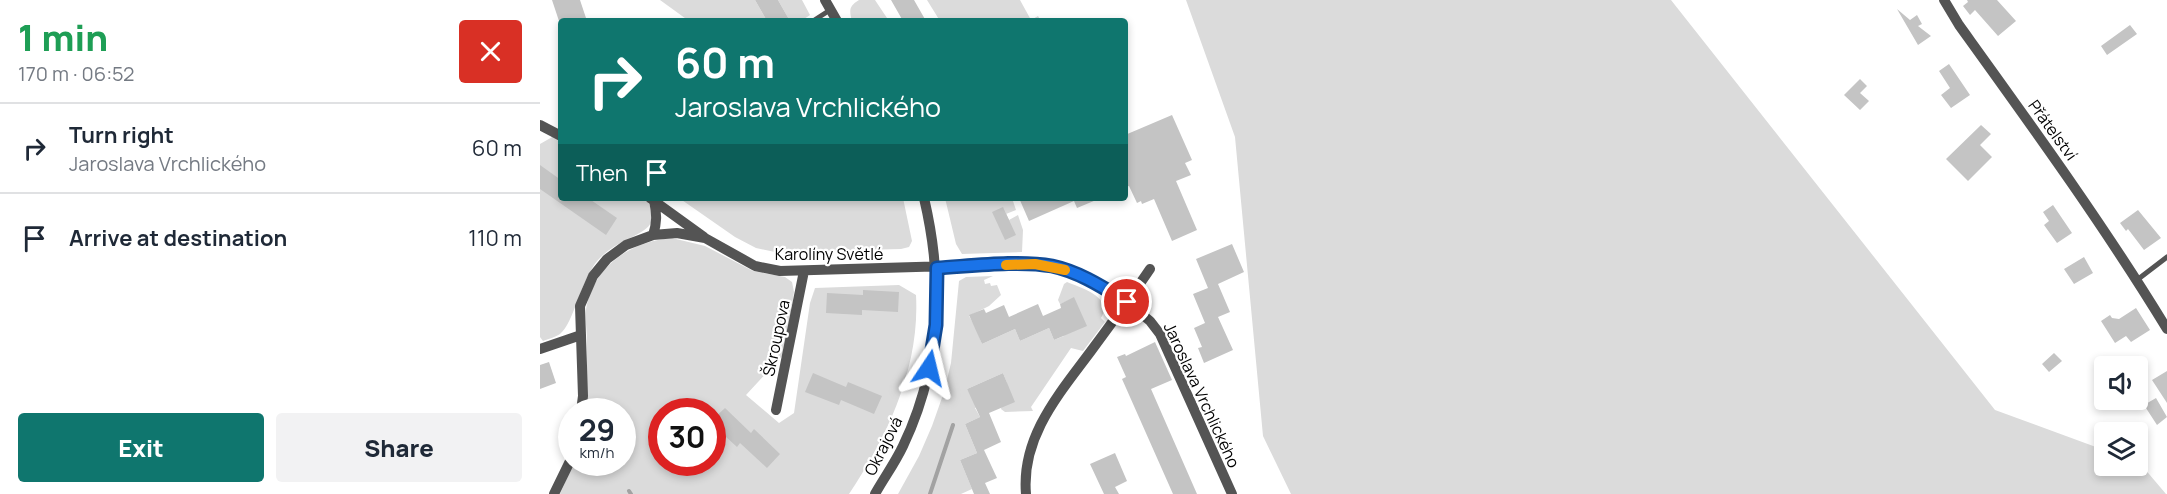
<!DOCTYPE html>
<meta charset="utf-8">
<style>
:root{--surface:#fff;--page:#f2f2f3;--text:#1f2937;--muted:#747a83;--line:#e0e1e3;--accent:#0f766e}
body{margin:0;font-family:Manrope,sans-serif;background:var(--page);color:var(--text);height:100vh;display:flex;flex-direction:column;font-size:22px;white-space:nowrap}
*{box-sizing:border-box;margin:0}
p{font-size:20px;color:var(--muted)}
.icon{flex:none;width:33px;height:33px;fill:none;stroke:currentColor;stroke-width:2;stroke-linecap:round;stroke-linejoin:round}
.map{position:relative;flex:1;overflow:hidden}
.sheet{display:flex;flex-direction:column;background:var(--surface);width:540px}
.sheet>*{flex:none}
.guide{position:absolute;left:18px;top:18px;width:570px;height:183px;border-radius:6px;box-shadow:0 3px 9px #0003;background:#0f766e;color:#fff;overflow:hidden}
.fabs{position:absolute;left:1554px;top:356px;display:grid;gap:12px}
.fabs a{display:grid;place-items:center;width:54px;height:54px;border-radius:6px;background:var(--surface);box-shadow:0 3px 9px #0003;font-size:30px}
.speed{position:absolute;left:18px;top:398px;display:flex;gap:12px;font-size:30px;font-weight:700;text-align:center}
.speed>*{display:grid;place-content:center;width:78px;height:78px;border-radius:50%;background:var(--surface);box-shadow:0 3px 9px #0003;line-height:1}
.speed small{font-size:15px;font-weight:400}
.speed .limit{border:9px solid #d22;background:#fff;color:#111}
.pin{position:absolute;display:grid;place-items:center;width:51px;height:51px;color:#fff;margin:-26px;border:3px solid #fff;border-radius:50%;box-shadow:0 2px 6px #0007}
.me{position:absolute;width:66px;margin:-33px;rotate:10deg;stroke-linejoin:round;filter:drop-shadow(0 0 4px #0008)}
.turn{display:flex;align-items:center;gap:21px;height:126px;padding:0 18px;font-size:27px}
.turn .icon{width:78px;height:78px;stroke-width:2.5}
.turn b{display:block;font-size:42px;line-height:51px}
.then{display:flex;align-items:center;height:57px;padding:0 18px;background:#0003;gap:12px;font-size:22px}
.round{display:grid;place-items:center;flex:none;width:63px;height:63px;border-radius:6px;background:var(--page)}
.head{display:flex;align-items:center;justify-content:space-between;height:102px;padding:0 18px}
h1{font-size:36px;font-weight:800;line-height:45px;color:#1e9e55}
.action{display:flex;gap:12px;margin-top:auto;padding:12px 18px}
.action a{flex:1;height:69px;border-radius:6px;background:var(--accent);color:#fff;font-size:24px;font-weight:800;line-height:69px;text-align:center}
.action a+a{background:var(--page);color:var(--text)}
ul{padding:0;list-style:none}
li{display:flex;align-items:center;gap:18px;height:90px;padding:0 18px;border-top:2px solid var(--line)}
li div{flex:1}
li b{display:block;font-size:22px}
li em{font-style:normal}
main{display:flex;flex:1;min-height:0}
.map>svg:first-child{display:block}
.green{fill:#dbdbdb;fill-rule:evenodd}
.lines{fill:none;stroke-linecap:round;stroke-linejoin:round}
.stream{stroke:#a2a2a2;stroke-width:4}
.building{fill:#c4c4c4}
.service{stroke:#545454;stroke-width:5}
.minor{stroke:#545454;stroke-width:10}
.route-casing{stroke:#114b97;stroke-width:15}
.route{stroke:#1a73e8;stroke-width:10}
.slow{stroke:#f59e0b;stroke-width:10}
.labels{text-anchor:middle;stroke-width:4.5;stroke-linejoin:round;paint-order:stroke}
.street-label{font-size:16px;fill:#000;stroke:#fff}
</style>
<main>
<section class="sheet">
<div class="head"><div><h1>1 min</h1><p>170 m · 06:52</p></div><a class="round" style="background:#d93025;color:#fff"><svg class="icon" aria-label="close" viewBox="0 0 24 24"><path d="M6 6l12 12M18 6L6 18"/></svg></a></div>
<ul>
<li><svg class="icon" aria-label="right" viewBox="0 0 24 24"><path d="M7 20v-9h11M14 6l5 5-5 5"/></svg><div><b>Turn right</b><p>Jaroslava Vrchlického</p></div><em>60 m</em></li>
<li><svg class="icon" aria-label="arrive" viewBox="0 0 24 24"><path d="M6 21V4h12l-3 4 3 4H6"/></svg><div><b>Arrive at destination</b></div><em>110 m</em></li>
</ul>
<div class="action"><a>Exit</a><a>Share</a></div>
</section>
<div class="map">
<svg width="1627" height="494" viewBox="0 0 1627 494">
<rect width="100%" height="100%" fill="#fff"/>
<path class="green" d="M120,0H215L227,21H149Z
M238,0H262L270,15L261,21H250Z
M319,0H335L349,21H312C309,10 309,6 319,0Z
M387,0H480L491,20L498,16L501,21H400Z
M646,0H1131L1455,410L1564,450V465H1598V461L1626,494H751L723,436L695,137Z
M14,136L21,139V198H106C120,224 109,228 88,239C77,244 66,251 58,260C41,279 34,323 20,334C16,337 8,339 3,341L0,337V144Z
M139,198H363L372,241L369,247L361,249L235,252L216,248L195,237Z
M405,198H472L476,210L466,214L463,207L469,220L478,215L483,230L482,252L422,254L416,244Z
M132,238L165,246L213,271L245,277L252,282L254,292L245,353L206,395L239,423L254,413L270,303L275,288L359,285L376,295C380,367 348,436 309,494H20L34,462H82V411H46C47,388 47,365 47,341C47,329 44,316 47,304C56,264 93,241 132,238ZM122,411H172V462H122Z
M453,276L444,280L445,284L450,283L451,286L457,285L461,295L449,306L429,316L439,333L438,334L442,344L475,329L480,341L509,328L514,340L524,336L534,298L520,304L518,300L524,284L527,282C541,288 574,297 561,318L565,322L543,351L531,348L491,407L493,411L465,412L461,409L467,383L463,373L427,389L437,407L435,408L440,417L425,424L437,453L420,460L432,489L421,494H358L379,456L392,426L404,392L411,363L419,281L426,277Z"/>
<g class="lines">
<path class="stream" d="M89,491L91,494
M390,494L413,425"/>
</g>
<path class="building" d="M12,0H40L47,21H19Z
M215,0H238L250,21H227Z
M351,0H374L386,21H363Z
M1427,0H1457L1476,21L1458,36L1435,10L1430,15L1423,6L1428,2Z
M1357,9L1370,20L1377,15L1382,24L1378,26L1391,36L1378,45Z
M1590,25L1597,34L1567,55L1561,46Z
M1409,64L1430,95L1411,108L1401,95L1410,88L1399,71Z
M1320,79L1327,86L1320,93L1329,101L1320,110L1304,95Z
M632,115L652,160L645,163L651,175L636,181L657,230L632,241L614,199L602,204L601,201L597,203L589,186L585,187V135Z
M1441,125L1451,134L1440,145L1452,157L1428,181L1406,159Z
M0,165L21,180V198H48L77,218L66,235L0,189Z
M479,198H561L537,208L534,201L489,221Z
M1513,205L1532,233L1517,243L1504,225L1509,221L1503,212Z
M463,207L476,235L465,240L452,212Z
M1598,210L1621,238L1604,250L1588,229L1586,231L1580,223Z
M692,244L704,272L678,284L690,312L678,317L693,350L664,363L658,348L662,347L654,328L665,323L653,294L668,288L656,259Z
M1544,257L1553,273L1534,284L1524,269Z
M323,290L359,292L358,312L322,310V315L286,313L287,293L323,295Z
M534,297L547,326L514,340L509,328L480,341L475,329L442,344L429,315L444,309L446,313L464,305L469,317L498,304L503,316L521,308L520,304Z
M1596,308L1610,330L1591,342L1586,336L1575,343L1561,321L1570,315L1572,318L1579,319Z
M615,342L632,380L611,389L657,494H633L582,379L586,377L577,357L585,354L586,356Z
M1514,353L1522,361L1509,372L1502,364Z
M9,362L16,383L0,389V365Z
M1627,371V403L1612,380Z
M273,373L306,387L308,382L342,396L334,414L301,400L299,405L265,392Z
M463,373L475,402L449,413L461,442L444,450L457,478L445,483L450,494H434L420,460L437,453L425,424L440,417L427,389Z
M1616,398L1627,417L1617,425L1604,405Z
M185,408L211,433L214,429L240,454L227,468L200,443L197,447L172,424V420Z
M575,453L587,481L575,487L579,494H564L550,464Z"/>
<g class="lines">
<path class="service" d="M273,21L290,10
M1597,280L1627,257"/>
<path class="minor" d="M285,0L297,21
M1404,0L1419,25C1491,125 1563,224 1627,329
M0,125L21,136
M110,198L164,237
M113,235C117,223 117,214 114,201
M0,349L41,335
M236,410L264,271
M41,411L43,396L40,306L53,276L67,259L86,245L113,235L137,233L165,238L215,266L240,271L478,264L512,266L543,277L587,302L610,321L620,334L692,494
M14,494L32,457
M335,494C344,478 355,463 363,446C401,367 404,283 384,198
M486,494C481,437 519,394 551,351C571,324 591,297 610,269"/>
</g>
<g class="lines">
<defs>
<path id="route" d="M389,368L396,325L397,268C431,266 480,260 512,266C540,272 564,288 587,302"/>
</defs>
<use href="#route" class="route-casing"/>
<use href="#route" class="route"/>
<path class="slow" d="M466,265L495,264L525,270"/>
</g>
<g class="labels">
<g class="street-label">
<text transform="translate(1513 130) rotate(54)" y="6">Přátelství</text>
<text x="289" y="260">Karolíny Světlé</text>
<text transform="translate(236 338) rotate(-78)" y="6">Škroupova</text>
<text transform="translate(662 395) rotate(65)" y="6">Jaroslava Vrchlického</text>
<text transform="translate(343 446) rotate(-63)" y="6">Okrajová</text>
</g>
</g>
</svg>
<div class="fabs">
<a><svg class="icon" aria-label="sound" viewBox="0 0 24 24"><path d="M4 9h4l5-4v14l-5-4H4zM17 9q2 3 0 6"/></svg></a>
<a><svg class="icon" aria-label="layers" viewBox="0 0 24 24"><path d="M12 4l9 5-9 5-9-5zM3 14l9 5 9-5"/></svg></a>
</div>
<div class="speed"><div>29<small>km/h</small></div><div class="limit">30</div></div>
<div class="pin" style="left:587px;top:302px;background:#d93025"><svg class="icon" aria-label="arrive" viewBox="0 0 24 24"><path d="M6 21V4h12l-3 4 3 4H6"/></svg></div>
<svg class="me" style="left:389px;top:368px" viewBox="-20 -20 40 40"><path d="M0-17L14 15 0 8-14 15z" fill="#1a73e8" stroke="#fff" stroke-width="4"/></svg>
<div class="guide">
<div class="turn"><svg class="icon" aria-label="right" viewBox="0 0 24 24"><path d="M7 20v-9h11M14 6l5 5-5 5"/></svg><div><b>60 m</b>Jaroslava Vrchlického</div></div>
<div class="then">Then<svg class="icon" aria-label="arrive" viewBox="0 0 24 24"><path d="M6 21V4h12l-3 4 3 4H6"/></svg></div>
</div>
</div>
</main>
